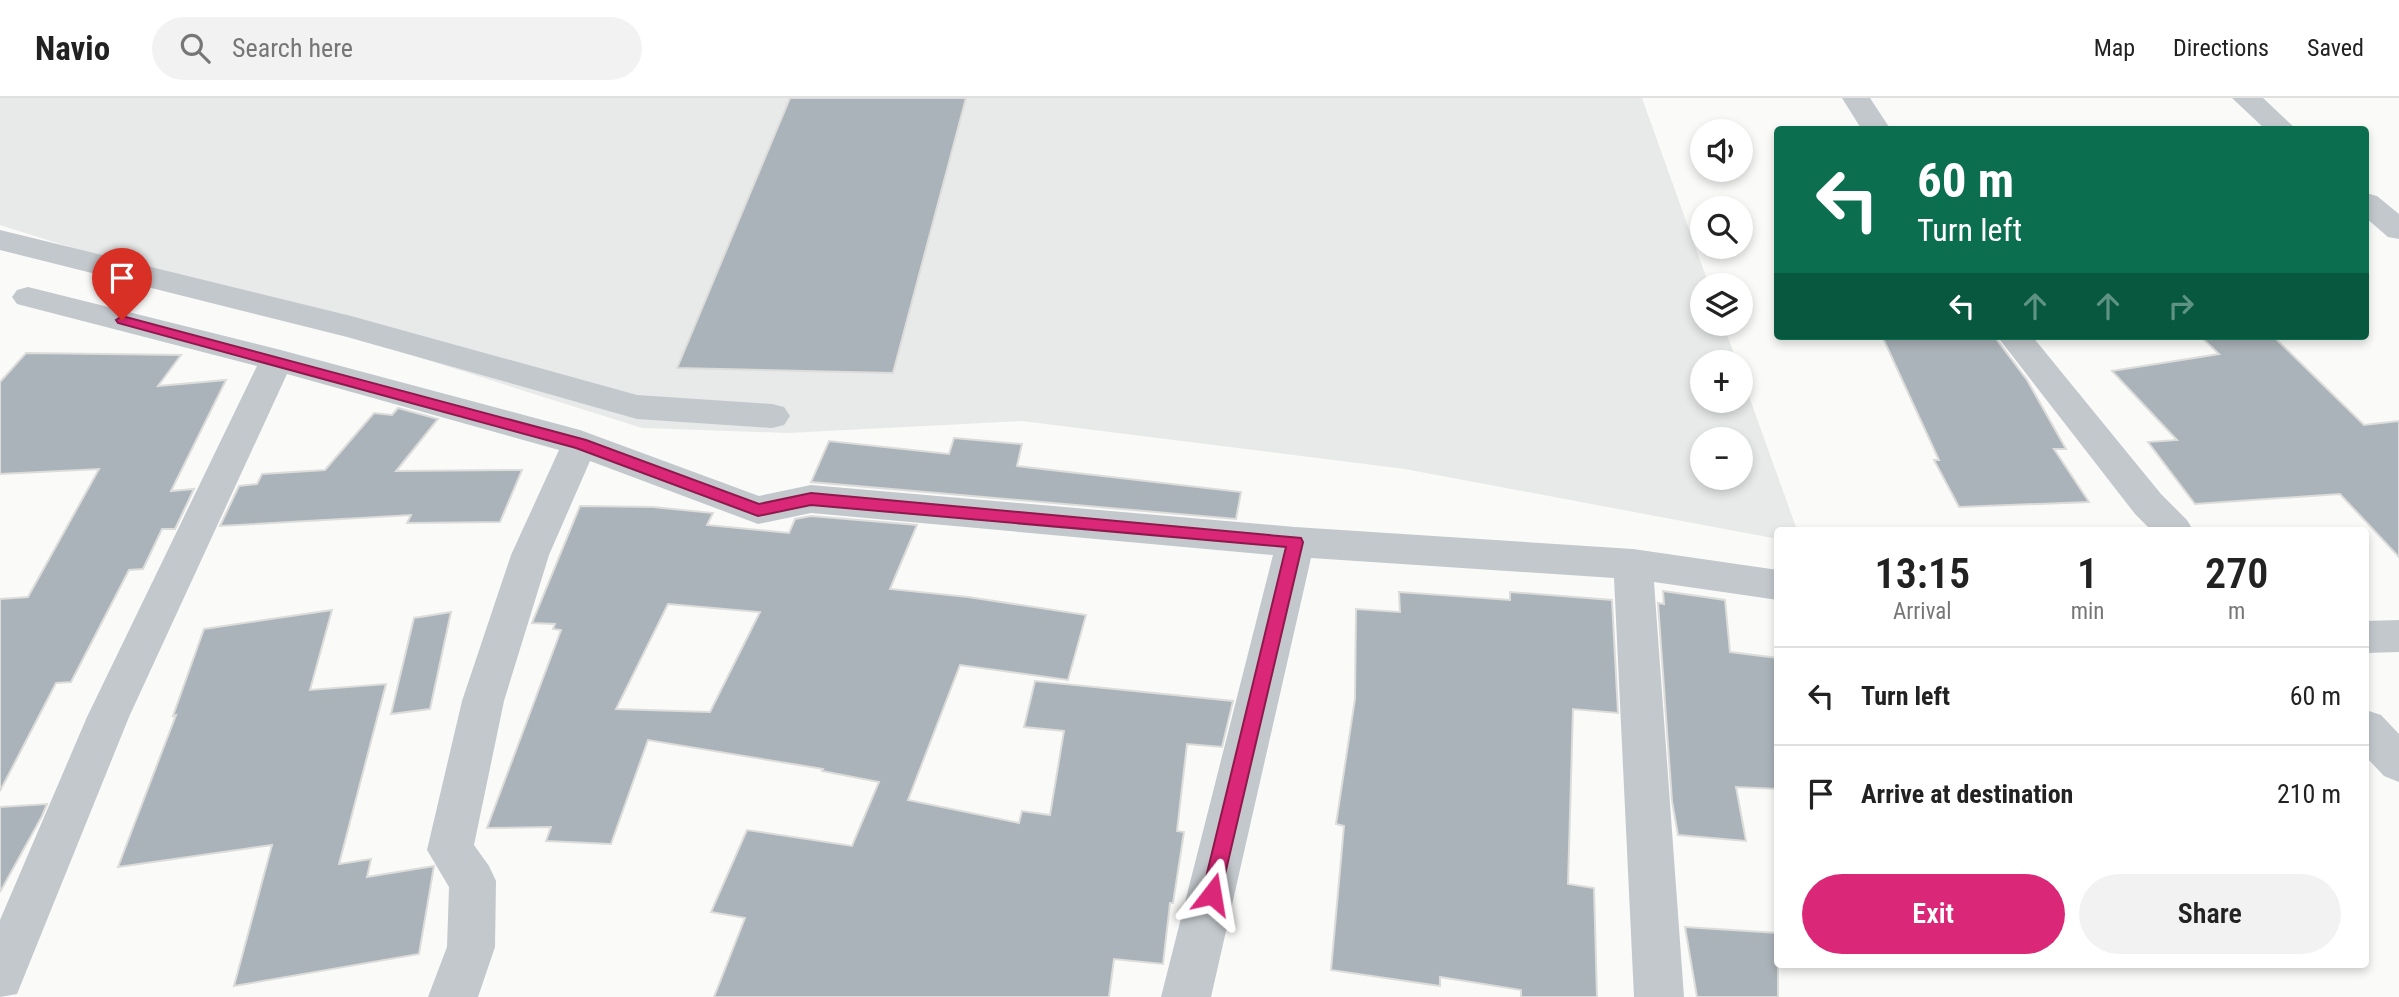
<!DOCTYPE html>
<meta charset="utf-8">
<style>
:root{--surface:#fff;--page:#f2f2f2;--text:#222;--muted:#767676;--line:#e0e0e0;--accent:#db2777}
body{margin:0;font-family:"Roboto Condensed",sans-serif;background:var(--page);color:var(--text);height:100vh;display:flex;flex-direction:column;font-size:26px;white-space:nowrap}
*{box-sizing:border-box;margin:0}
p{font-size:23px;color:var(--muted)}
.icon{flex:none;width:38px;height:38px;fill:none;stroke:currentColor;stroke-width:2;stroke-linecap:round;stroke-linejoin:round}
.map{position:relative;flex:1;overflow:hidden}
.details{position:absolute;left:1774px;top:429px;width:595px;height:441px;display:flex;flex-direction:column;background:var(--surface);border-radius:7px;box-shadow:0 4px 10px #0003}
.details>*{flex:none}
.guide{position:absolute;left:1774px;top:28px;width:595px;height:214px;border-radius:7px;box-shadow:0 4px 10px #0003;background:#0b6e4f;color:#fff;overflow:hidden}
.buttons{position:absolute;left:1690px;top:21px;display:grid;gap:14px}
.buttons a{display:grid;place-items:center;width:63px;height:63px;border-radius:50%;background:var(--surface);box-shadow:0 4px 10px #0003;font-size:35px}
.pin{position:absolute;display:grid;place-items:center;width:60px;height:60px;color:#fff;margin:-72px -30px;border-radius:50% 50% 50% 0;rotate:-45deg;box-shadow:0 0 7px #0007}
.pin .icon{rotate:45deg}
.me{position:absolute;width:77px;margin:-38px;rotate:14deg;stroke-linejoin:round;filter:drop-shadow(0 0 5px #0008)}
.turn{display:flex;align-items:center;gap:24px;height:147px;padding:0 28px;font-size:32px}
.turn .icon{width:91px;height:91px;stroke-width:2.5}
.turn b{display:block;font-size:49px;line-height:60px}
.lanes{display:flex;align-items:center;height:66px;padding:0 28px;background:#0003;justify-content:center;gap:35px;direction:ltr}
.lanes .off{opacity:.35}
.eta{display:flex;justify-content:space-evenly;align-items:center;height:119px;text-align:center}
.eta b{font-size:42px;font-weight:600;line-height:49px}
.cta{display:flex;gap:14px;margin-top:auto;padding:14px 28px}
.cta a{flex:1;height:80px;border-radius:42px;background:var(--accent);color:#fff;font-size:28px;font-weight:600;line-height:80px;text-align:center}
.cta a+a{background:var(--page);color:var(--text)}
ul{padding:0;list-style:none}
li{display:flex;align-items:center;gap:21px;height:98px;padding:0 28px;border-top:2px solid var(--line)}
li div{flex:1}
li b{display:block;font-size:26px}
li em{font-style:normal}
header{display:flex;align-items:center;gap:42px;box-sizing:border-box;height:98px;padding:0 35px;background:var(--surface);border-bottom:2px solid var(--line)}
header strong{font-size:33px}
nav{display:flex;gap:38px;margin-inline-start:auto;font-size:24px}
.search{width:490px;height:63px;background:var(--page);display:flex;align-items:center;gap:18px;box-sizing:border-box;padding:0 24px;border-radius:38px;color:var(--muted);font-size:26px}
.map>svg:first-child{display:block}
.built{fill:#e8e9e9;fill-rule:evenodd}
.building{fill:#aab3b9;stroke:#dcdcda;stroke-width:2;fill-rule:evenodd}
.lines{fill:none;stroke-linecap:round;stroke-linejoin:round}
.minor{fill:#c3c8cc;fill-rule:evenodd}
.route{fill:#db2777;stroke:#8e194d;stroke-width:2}
</style>
<header>
<strong>Navio</strong>
<div class="search"><svg class="icon" aria-label="search" viewBox="0 0 24 24"><circle cx="10" cy="10" r="6"/><path d="M15 15l6 6"/></svg>Search here</div>
<nav><a>Map</a><a>Directions</a><a>Saved</a></nav>
</header>
<div class="map">
<svg width="2399" height="899" viewBox="0 0 2399 899">
<rect width="100%" height="100%" fill="#fafaf8"/>
<path class="built" d="M0,0H1642L1709,187H1703V226H1723L1737,264H1703V303H1741V276L1797,432H1778V441L1405,371L1022,323L788,335L642,330L0,127ZM1703,341H1741V380H1703Z"/>
<path class="building" d="M790,0H966L893,275L677,270Z
M1882,238H1994L2027,282L2066,351H2054L2089,404L1959,409L1934,362H1939Z
M2200,238H2273L2364,327L2399,323V459L2340,396L2195,406L2148,344L2177,342L2112,273L2219,256Z
M26,255L181,257L158,288L226,282L171,393L194,391L175,431H162L143,471L129,472L71,584L56,585L0,693V501L28,499L99,371L0,376V284Z
M398,310L438,321L396,373L522,372L500,424L407,425L411,417L220,428L239,388L257,386L262,376L325,372L374,315L392,317Z
M954,340L1022,346L1017,368L1241,394L1236,421L811,384L829,343L949,356Z
M580,408L653,409L713,415L707,427L789,435L795,421L811,418L917,427L890,491L968,499L1086,517L1068,582L960,567L908,702L1019,725L1022,713L1050,717L1064,633L1024,629L1035,583L1233,603L1222,649L1187,646L1177,733L1184,734L1173,805H1170L1163,866L1114,861L1109,899H714L745,820L711,814L747,732L852,748L879,684L822,673L823,671L648,642L611,746L546,743L551,729L487,730L561,532L553,531L555,526L532,525ZM668,506L760,514L710,614L616,611Z
M1663,493L1725,502L1730,554L1778,560V691L1736,689L1746,743L1678,737L1672,703L1658,505L1664,506Z
M1399,494L1510,502V494L1612,502L1618,615L1573,611L1568,786L1594,790L1597,899H1521V892L1440,879V888L1331,872L1344,728L1336,726L1355,601L1356,511L1400,514Z
M332,512L310,592L386,586L339,766L371,761L367,779L434,768L419,856L234,888L272,747L118,769L176,617L173,618L204,531Z
M451,514L430,611L391,616L414,520Z
M47,706L42,718L0,794V709Z
M1685,829L1778,835V899H1697Z"/>
<g class="lines">
<path class="minor" d="M1842,0H1870L1891,32H1862Z
M2232,0H2263L2297,32H2266Z
M2366,95L2377,98L2399,116V141L2388,139L2366,120Z
M0,132L351,218L637,297L772,306L784,309L790,318L784,327L772,330L637,321L347,239L0,152Z
M28,189L277,251L580,332L759,398L811,387L1295,429L1633,451L1778,472V502L1654,484L1684,899H1634L1614,480L1311,460L1211,899H1161L1273,457L811,415L758,426L590,363L549,457L504,603L474,747L489,768L496,783L495,849L478,899H428L447,849L449,789L427,752L462,603L511,457L559,352L287,276L129,619L17,896L0,899V822L87,619L257,268L17,206L12,199L17,192Z
M1997,238H2032L2161,396L2187,422L2193,432H2151L2135,416Z
M2399,522V554L2366,555V523Z
M2366,612L2381,617L2399,636V684L2384,678L2366,659Z"/>
</g>
<path class="route" d="M122,218L586,342L759,406L811,395L1301,440L1303,444L1219,802L1212,805L1205,802L1202,796L1286,449L811,407L758,418L576,350L118,225L116,222Z"/>
</svg>
<div class="buttons">
<a><svg class="icon" aria-label="sound" viewBox="0 0 24 24"><path d="M4 9h4l5-4v14l-5-4H4zM17 9q2 3 0 6"/></svg></a>
<a><svg class="icon" aria-label="search" viewBox="0 0 24 24"><circle cx="10" cy="10" r="6"/><path d="M15 15l6 6"/></svg></a>
<a><svg class="icon" aria-label="layers" viewBox="0 0 24 24"><path d="M12 4l9 5-9 5-9-5zM3 14l9 5 9-5"/></svg></a>
<a>+</a>
<a>−</a>
</div>
<div class="pin" style="left:122px;top:222px;background:#d93025"><svg class="icon" aria-label="arrive" viewBox="0 0 24 24"><path d="M6 21V4h12l-3 4 3 4H6"/></svg></div>
<svg class="me" style="left:1212px;top:796px" viewBox="-20 -20 40 40"><path d="M0-17L14 15 0 8-14 15z" fill="#db2777" stroke="#fff" stroke-width="4"/></svg>
<div class="guide">
<div class="turn"><svg class="icon" aria-label="left" viewBox="0 0 24 24"><path d="M17 20v-9H6M10 6l-5 5 5 5"/></svg><div><b>60 m</b>Turn left</div></div>
<div class="lanes"><svg class="icon" aria-label="left" viewBox="0 0 24 24"><path d="M17 20v-9H6M10 6l-5 5 5 5"/></svg><svg class="icon off" aria-label="ahead" viewBox="0 0 24 24"><path d="M12 20V5M6 11l6-6 6 6"/></svg><svg class="icon off" aria-label="ahead" viewBox="0 0 24 24"><path d="M12 20V5M6 11l6-6 6 6"/></svg><svg class="icon off" aria-label="right" viewBox="0 0 24 24"><path d="M7 20v-9h11M14 6l5 5-5 5"/></svg></div>
</div>
<section class="details">
<div class="eta">
<div><b>13:15</b><p>Arrival</p></div>
<div><b>1</b><p>min</p></div>
<div><b>270</b><p>m</p></div>
</div>
<ul>
<li><svg class="icon" aria-label="left" viewBox="0 0 24 24"><path d="M17 20v-9H6M10 6l-5 5 5 5"/></svg><div><b>Turn left</b></div><em>60 m</em></li>
<li><svg class="icon" aria-label="arrive" viewBox="0 0 24 24"><path d="M6 21V4h12l-3 4 3 4H6"/></svg><div><b>Arrive at destination</b></div><em>210 m</em></li>
</ul>
<div class="cta"><a>Exit</a><a>Share</a></div>
</section>
</div>
